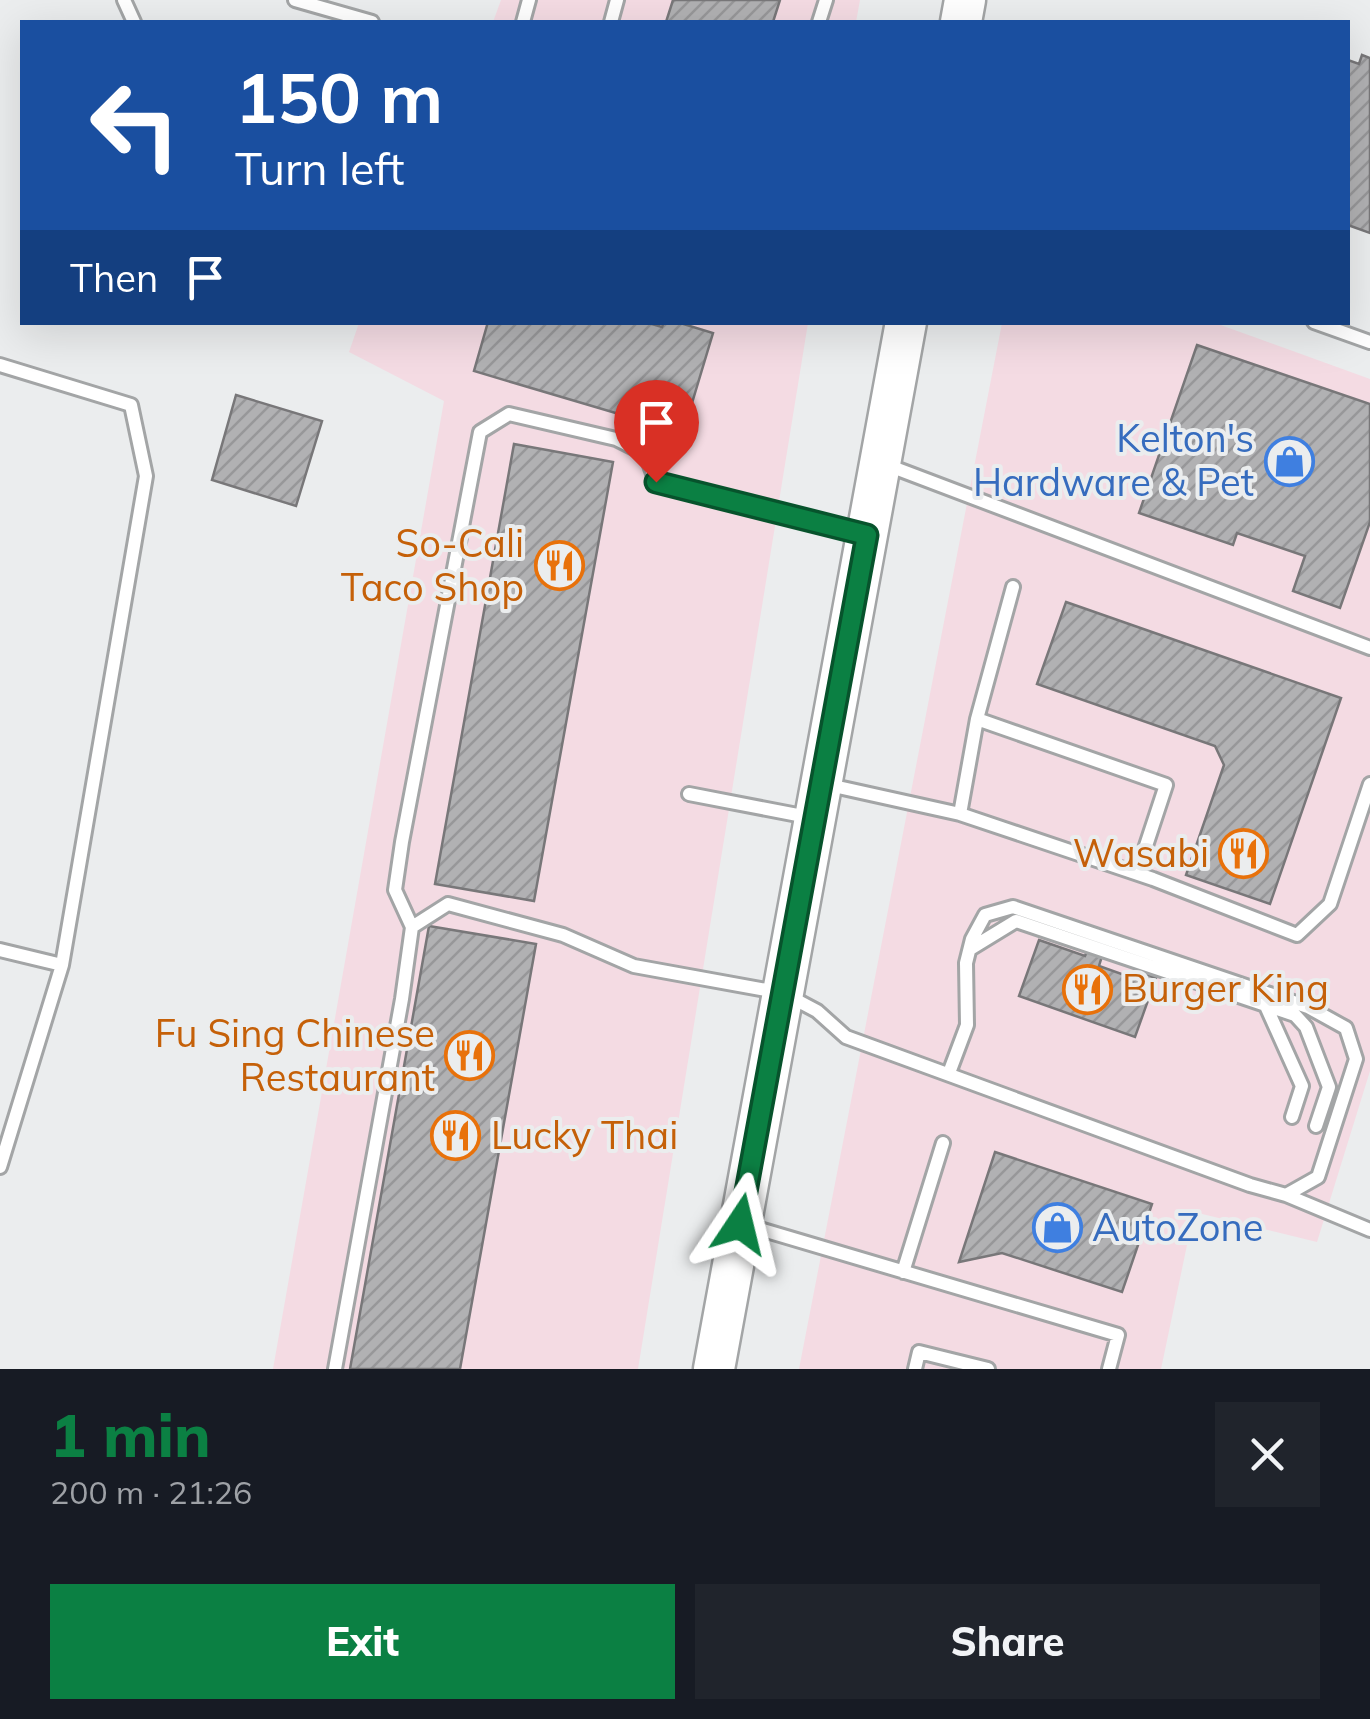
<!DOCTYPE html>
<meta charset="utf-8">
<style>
:root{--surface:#171b24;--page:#20242c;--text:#f1f3f6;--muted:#9ea1a6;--accent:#0b8043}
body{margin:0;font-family:Mulish,sans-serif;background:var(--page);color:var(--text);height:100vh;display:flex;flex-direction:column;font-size:38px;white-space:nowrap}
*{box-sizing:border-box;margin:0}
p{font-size:32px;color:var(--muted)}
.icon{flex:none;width:55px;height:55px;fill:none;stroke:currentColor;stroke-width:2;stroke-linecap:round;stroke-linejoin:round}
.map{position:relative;height:1369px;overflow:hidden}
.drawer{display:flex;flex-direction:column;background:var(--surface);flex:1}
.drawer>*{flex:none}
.banner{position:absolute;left:20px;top:20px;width:1330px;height:305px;border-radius:0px;box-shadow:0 10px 40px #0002;background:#1a4fa0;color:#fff;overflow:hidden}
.pin{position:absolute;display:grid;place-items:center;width:85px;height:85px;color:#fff;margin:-102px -42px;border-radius:50% 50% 50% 0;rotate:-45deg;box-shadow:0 0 10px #0007}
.pin .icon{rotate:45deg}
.me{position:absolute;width:110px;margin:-55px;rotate:10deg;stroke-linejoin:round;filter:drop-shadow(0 0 8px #0008)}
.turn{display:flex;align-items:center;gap:35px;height:210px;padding:0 50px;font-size:45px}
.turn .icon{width:130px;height:130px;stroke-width:2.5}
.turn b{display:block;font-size:70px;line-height:85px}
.then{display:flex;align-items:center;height:95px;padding:0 50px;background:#0003;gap:20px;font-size:38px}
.round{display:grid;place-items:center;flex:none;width:105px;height:105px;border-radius:0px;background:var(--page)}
.headline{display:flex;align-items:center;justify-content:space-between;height:170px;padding:0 50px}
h1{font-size:60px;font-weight:800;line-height:75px;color:var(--accent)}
.button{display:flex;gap:20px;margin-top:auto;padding:20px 50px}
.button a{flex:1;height:115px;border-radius:0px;background:var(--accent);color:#fff;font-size:40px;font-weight:800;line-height:115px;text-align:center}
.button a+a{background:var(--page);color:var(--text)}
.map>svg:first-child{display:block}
.commercial{fill:#f4dbe3}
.building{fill:url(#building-hatch);stroke:#787779;stroke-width:2.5}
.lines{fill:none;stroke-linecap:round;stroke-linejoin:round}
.service-casing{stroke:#a3a5a6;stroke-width:18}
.primary-casing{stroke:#a3a5a6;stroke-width:45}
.service{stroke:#fff;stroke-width:12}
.primary{stroke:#fff;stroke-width:40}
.route-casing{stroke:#07532c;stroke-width:25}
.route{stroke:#0b8043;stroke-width:18}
.labels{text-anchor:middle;stroke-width:8;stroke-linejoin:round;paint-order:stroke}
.shop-label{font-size:38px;fill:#366cbe;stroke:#ebedee;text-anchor:end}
.food-label{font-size:38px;fill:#c56008;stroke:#ebedee;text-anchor:end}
</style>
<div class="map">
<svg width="1370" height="1369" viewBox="0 0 1370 1369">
<defs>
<pattern id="building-hatch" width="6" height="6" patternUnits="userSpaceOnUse" patternTransform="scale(2.5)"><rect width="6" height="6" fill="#b1b1b3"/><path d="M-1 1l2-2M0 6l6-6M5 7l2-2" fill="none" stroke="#979799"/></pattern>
</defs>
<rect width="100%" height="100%" fill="#ebedee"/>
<path class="commercial" d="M501,0H860L856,22H493Z
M359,323H808L638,1369H273L444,401L349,352Z
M1002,323H1215L1370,379V1071L1317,1242L1194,1212L1161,1369H799Z"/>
<path class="building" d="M673,0H780L773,22H666Z
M1362,55L1370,58V233L1348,225V60L1359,64Z
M488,322H645L662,327L664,322H677L713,333L683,433L474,371Z
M1197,345L1370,404V522L1340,608L1293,591L1305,556L1237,533L1233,545L1139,513Z
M236,395L322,421L296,506L212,480Z
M514,444L613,462L534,901L435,884Z
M1066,602L1341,698L1270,904L1186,875L1224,765L1215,746L1037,684Z
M429,926L536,944L460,1369H350Z
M1039,940L1085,956L1087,951L1102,956L1099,966L1141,981L1144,973L1156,978L1135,1037L1019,996Z
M995,1152L1152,1204L1122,1292L1002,1253L959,1262Z"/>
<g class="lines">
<defs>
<path id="service" d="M124,0L134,22
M295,0L372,22
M523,22L529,0
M611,22L617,0
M819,22L826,0
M1314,322L1370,342
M0,365L131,405L146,476L62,965L0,1167
M887,465L1370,648
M977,719L1166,785L1137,873
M829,785L960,814L1153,879L1297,935L1330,904L1370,784
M689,794L808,817
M960,814L977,719L1013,587
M412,927L448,904L563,935L634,966L783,993L817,1011L846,1037L1250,1185L1286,1195L1318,1177L1356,1059L1346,1028L1308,1007L1013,907L985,915L972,939L966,963L967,1025L949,1073
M970,949L1016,921L1295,1015L1306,1027L1329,1087L1316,1126
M0,950L62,965
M1266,1006L1302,1086L1292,1117
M1286,1195L1370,1230
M746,1225L1118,1335L1109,1369
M903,1272L943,1143
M335,1369L402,999L412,927L395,890L402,842L480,432L509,414L616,439L646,454L656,482L865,534
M915,1369L919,1352L988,1369"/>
<path id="primary" d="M961,22L965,0
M714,1369L906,322"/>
</defs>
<use href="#service" class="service-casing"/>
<use href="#primary" class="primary-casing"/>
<use href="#service" class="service"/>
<use href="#primary" class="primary"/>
</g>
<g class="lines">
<defs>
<path id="route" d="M656,482L867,535L740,1224"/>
</defs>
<use href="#route" class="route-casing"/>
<use href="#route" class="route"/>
</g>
<defs>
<symbol id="shop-ring" viewBox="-11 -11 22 22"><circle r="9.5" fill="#ebedee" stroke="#3f7fe0" stroke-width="1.5"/><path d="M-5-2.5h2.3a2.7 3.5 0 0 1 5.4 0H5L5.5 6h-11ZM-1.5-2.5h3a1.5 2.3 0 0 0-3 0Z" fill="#3f7fe0"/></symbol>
<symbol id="restaurant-ring" viewBox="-11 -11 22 22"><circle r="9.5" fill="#ebedee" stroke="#e8710a" stroke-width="1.5"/><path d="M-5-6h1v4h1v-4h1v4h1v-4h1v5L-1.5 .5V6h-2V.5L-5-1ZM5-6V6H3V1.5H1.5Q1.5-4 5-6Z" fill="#e8710a"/></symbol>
</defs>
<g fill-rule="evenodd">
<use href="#shop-ring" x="1262" y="434" width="55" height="55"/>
<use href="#restaurant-ring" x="532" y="538" width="55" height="55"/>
<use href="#restaurant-ring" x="1216" y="826" width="55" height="55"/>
<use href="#restaurant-ring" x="1060" y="962" width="55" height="55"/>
<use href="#restaurant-ring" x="442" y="1028" width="55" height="55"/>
<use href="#restaurant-ring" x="428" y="1108" width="55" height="55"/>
<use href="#shop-ring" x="1030" y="1200" width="55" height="55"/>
</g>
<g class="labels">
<g class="shop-label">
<text x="1254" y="452">Kelton's<tspan x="1254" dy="44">Hardware &amp; Pet</tspan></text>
<text x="1092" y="1241" text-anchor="start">AutoZone</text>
</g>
<g class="food-label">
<text x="524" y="557">So-Cali<tspan x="524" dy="44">Taco Shop</tspan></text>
<text x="1209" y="867">Wasabi</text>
<text x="1122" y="1002" text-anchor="start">Burger King</text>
<text x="435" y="1047">Fu Sing Chinese<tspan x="435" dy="44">Restaurant</tspan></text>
<text x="491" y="1149" text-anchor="start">Lucky Thai</text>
</g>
</g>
</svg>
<div class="pin" style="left:656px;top:482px;background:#d93025"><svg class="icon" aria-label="arrive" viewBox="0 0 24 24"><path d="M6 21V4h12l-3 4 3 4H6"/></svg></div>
<svg class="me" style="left:740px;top:1224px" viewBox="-20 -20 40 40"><path d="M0-17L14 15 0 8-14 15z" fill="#0b8043" stroke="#fff" stroke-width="4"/></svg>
<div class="banner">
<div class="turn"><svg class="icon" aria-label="left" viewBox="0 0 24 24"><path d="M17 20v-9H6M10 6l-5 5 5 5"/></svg><div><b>150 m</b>Turn left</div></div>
<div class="then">Then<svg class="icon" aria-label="arrive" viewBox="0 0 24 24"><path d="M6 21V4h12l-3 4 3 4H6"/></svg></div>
</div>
</div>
<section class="drawer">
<div class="headline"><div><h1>1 min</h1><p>200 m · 21:26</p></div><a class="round"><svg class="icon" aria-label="close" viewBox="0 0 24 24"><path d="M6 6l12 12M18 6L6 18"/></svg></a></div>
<div class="button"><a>Exit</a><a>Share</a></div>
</section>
